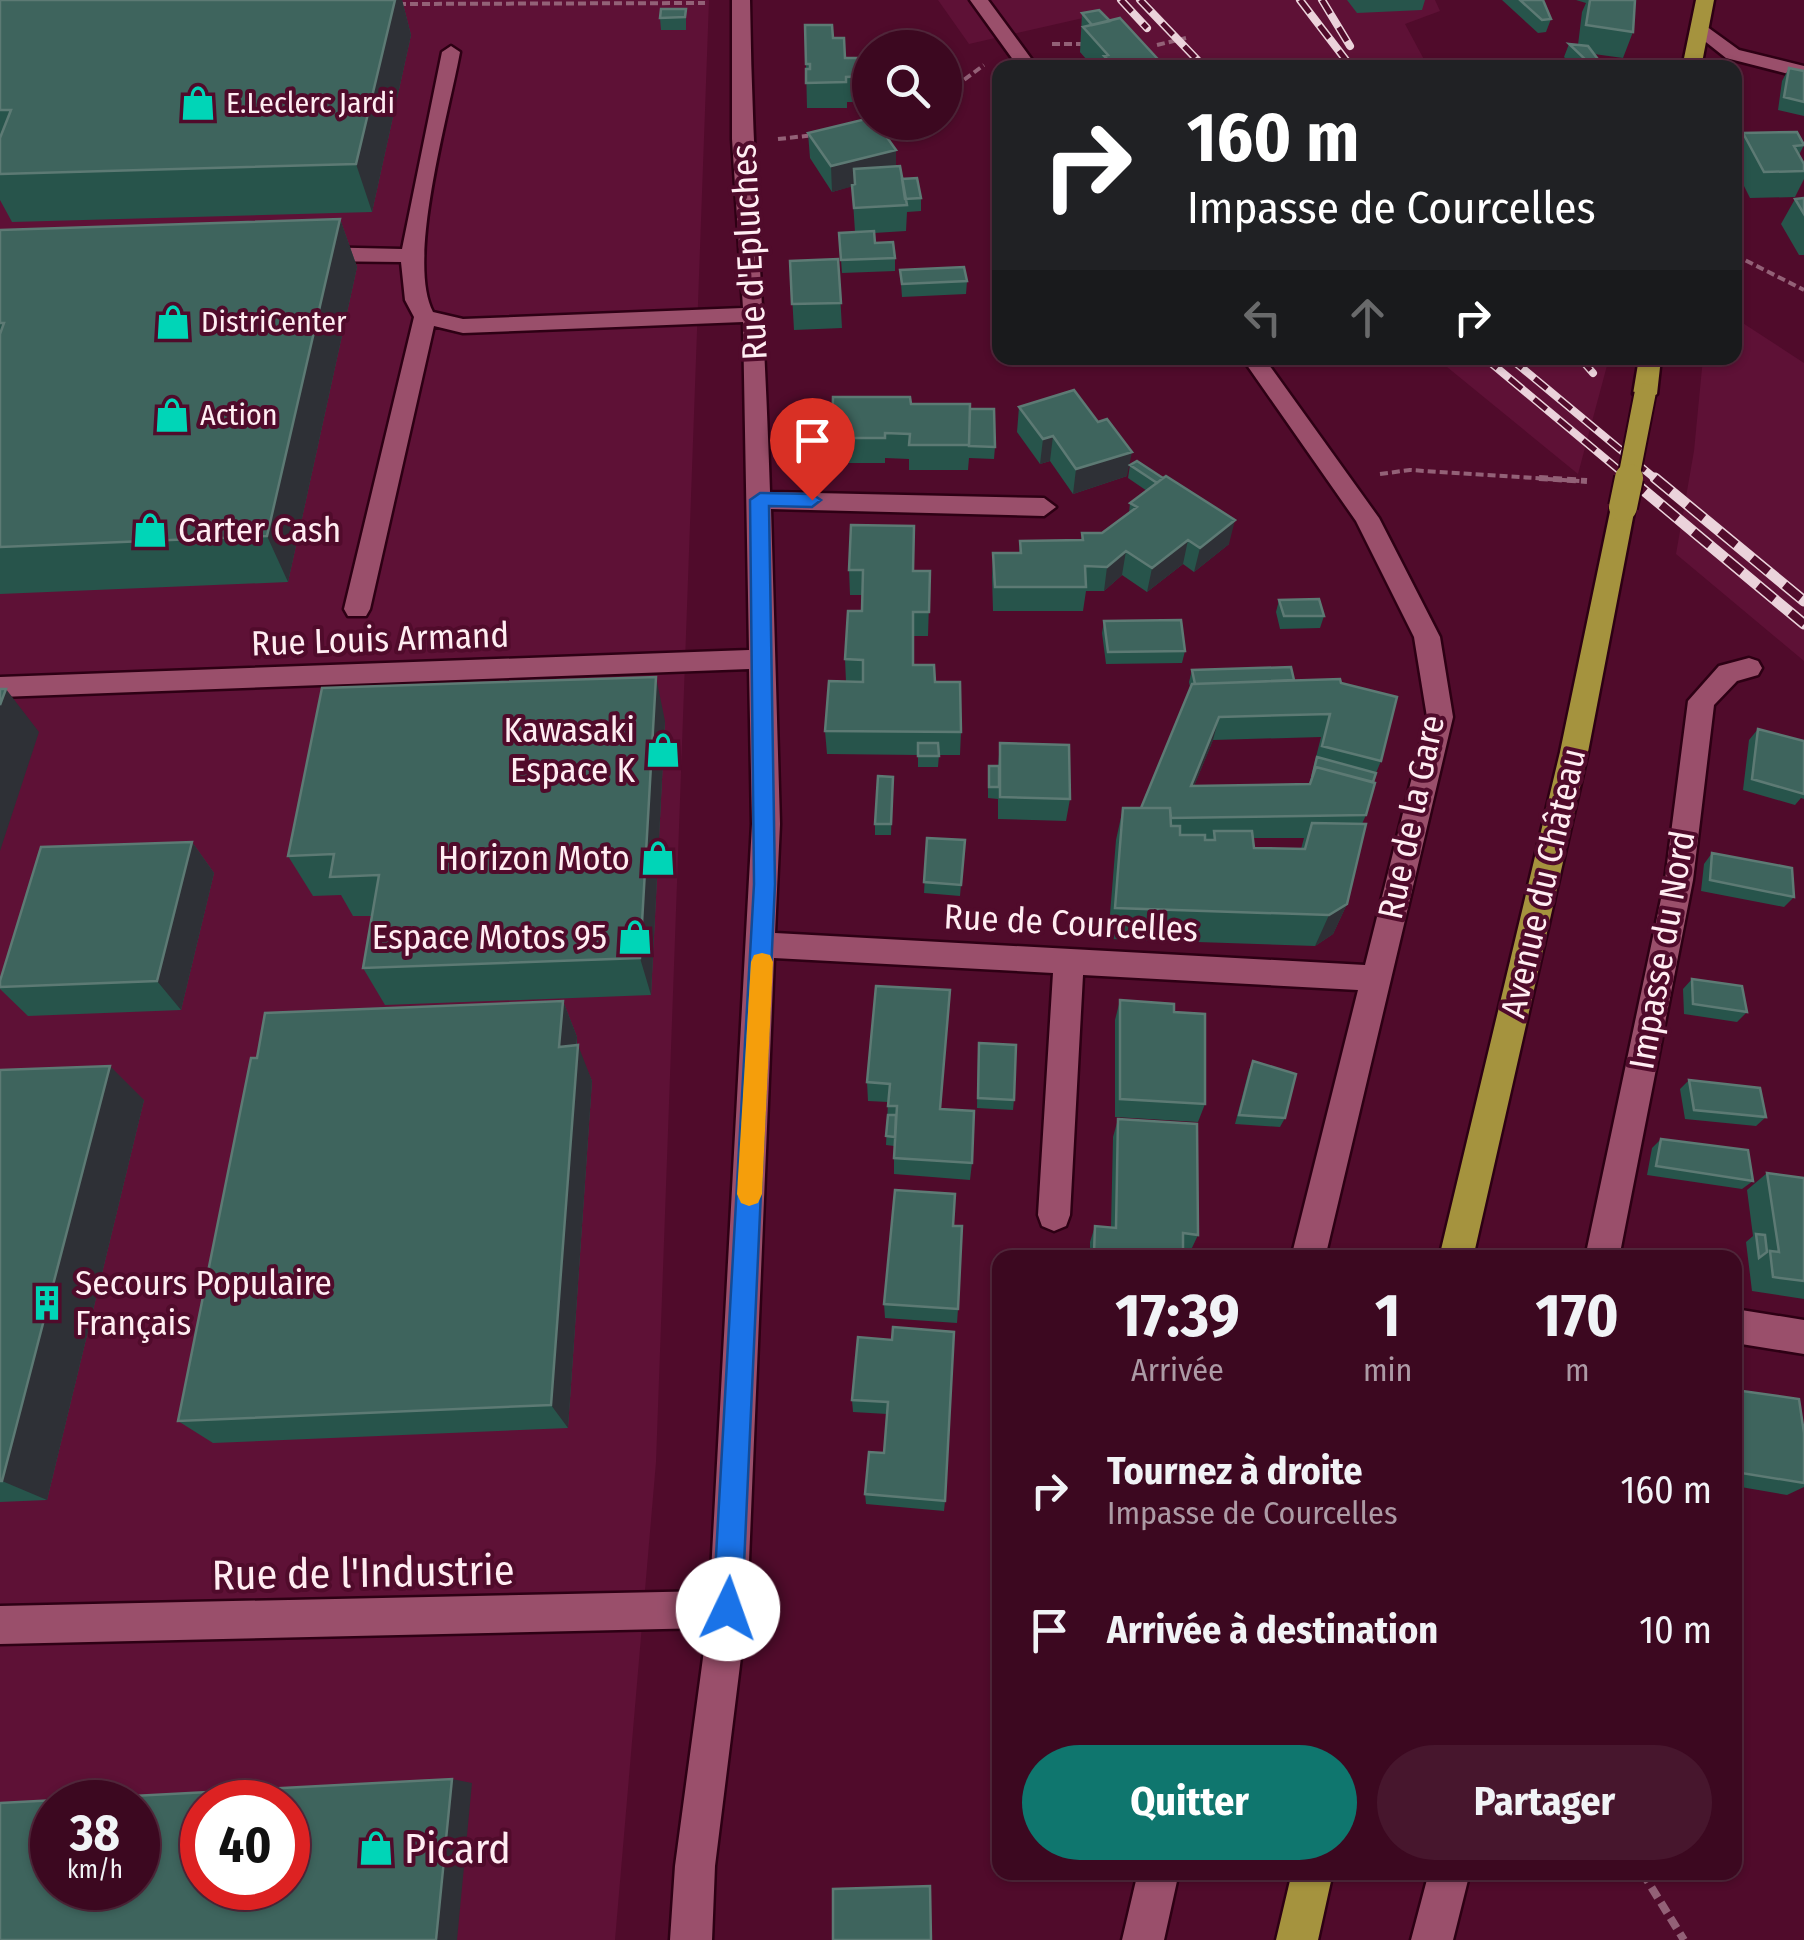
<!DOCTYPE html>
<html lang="fr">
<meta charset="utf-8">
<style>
:root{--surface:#3c0820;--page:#47162d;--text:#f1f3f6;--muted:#ac9aa5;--line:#55293e;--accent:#0f766e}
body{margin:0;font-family:"Fira Sans Condensed",sans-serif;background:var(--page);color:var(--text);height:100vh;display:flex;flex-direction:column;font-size:38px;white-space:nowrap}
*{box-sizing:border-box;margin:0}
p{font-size:32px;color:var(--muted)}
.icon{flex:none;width:55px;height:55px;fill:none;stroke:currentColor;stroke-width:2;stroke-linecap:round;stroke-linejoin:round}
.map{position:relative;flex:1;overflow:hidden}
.sheet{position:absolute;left:992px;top:1250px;width:750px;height:630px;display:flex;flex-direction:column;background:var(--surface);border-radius:20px;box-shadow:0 2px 8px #0004,0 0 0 2px var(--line)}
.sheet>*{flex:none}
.hud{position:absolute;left:992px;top:60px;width:750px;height:305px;border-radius:20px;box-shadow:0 2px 8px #0004,0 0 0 2px var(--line);background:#202124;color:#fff;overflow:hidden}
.buttons{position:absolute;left:852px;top:30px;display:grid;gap:20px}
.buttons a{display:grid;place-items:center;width:110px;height:110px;border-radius:50%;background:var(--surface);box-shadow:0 2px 8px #0004,0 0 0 2px var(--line);font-size:50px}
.speed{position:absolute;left:30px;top:1780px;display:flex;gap:20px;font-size:50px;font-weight:700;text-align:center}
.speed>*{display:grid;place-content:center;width:130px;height:130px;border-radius:50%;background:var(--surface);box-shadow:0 2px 8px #0004,0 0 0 2px var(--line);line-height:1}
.speed small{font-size:25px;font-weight:400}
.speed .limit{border:15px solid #d22;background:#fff;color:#111}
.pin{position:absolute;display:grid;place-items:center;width:85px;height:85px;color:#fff;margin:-102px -42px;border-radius:50% 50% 50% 0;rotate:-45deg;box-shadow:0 0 10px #0007}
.pin .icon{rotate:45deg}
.me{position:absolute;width:110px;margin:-55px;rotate:3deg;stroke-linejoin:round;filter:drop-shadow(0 0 8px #0008)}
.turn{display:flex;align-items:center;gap:35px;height:210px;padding:0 30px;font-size:45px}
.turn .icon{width:130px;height:130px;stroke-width:2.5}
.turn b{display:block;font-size:70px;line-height:85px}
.lanes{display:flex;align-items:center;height:95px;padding:0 30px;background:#0003;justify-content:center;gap:50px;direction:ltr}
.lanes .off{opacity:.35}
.eta{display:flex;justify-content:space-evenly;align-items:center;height:170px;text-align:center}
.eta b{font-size:60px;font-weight:700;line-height:70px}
.primary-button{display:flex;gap:20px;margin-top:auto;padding:20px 30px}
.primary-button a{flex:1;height:115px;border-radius:60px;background:var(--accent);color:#fff;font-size:40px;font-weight:700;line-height:115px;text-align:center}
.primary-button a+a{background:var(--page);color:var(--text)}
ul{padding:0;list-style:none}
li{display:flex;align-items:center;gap:30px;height:140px;padding:0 30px}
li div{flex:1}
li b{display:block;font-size:38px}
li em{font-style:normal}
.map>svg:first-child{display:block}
.built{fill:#5e1136;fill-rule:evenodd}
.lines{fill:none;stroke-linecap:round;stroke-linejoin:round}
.minor-casing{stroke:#2d0014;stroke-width:5}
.major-casing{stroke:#2d0014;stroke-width:5}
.path-far2{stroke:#936177;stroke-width:4;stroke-dasharray:8 4;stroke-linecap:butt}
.path-far1{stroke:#936177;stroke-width:6;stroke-dasharray:9 5;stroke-linecap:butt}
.path{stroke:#936177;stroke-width:8;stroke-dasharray:12 6;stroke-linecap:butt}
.minor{fill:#9a4f6b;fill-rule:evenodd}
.major{fill:#a5933e;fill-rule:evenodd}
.rail-far1-casing{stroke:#ebd3db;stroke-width:8}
.rail-casing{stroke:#ebd3db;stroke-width:11}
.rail-far1{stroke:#500b2b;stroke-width:5;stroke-dasharray:16;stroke-linecap:butt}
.rail{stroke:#500b2b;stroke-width:8;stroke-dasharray:21;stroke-linecap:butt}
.major-bridge-far1-casing{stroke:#2d0014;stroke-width:25;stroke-linecap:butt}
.major-bridge-casing{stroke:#2d0014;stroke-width:32;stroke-linecap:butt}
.major-bridge-far1{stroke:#a5933e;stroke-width:21}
.major-bridge{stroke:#a5933e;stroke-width:28}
.wall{fill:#27544b;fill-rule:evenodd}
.shaded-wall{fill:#2e3036}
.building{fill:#3e645d;stroke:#5d7a74;stroke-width:2.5;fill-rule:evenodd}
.route{fill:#1a73e8;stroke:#114b97;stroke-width:2.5}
.slow{fill:#f59e0b}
.labels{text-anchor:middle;stroke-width:8;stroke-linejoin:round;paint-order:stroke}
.far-poi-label{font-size:30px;fill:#ffedf2;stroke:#500b2b;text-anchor:start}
.street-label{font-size:35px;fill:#ffedf2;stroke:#500b2b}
.poi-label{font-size:35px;fill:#ffedf2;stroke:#500b2b;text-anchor:end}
.near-street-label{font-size:42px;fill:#ffedf2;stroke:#500b2b}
.near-poi-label{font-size:42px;fill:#ffedf2;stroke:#500b2b;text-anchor:start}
</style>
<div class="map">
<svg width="1804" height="1940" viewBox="0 0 1804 1940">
<rect width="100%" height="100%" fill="#500b2b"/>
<path class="built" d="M0,0H709L656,1462L615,1940H0ZM52,1802H138V1888H52ZM202,1802H288V1888H202Z
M938,0H1435L1440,11L1405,24L1428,67L1094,68L1080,52L1099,47L1081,26L1097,22L1092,16L969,44Z
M1735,318L1804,363V661L1676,554L1694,451L1703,358H1735Z
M1436,358H1609L1578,474Z"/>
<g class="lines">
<defs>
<path id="minor" d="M732,0H750C752,164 765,328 770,492L1044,498L1056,507L1044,516L771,509L780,824L775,933L1365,965L1427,717L1414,637L1356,521L1242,358H1264L1379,518L1440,637L1453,717L1325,1258H1291L1358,990L1083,975L1070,1215L1066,1226L1054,1231L1042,1226L1038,1215L1053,973L774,958L747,1609L715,1866L712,1940H670L675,1866L707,1628L0,1644V1606L710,1591L752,824L749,669L0,697V677L749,650L743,322L463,333L434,326L370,609L366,616H348L344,609L414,317L405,300L401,262L313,261L302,254L313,247L402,249L442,52L451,46L460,52C449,113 406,261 433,312L463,319L743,308L732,139Z
M970,0H988L1038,68H1019Z
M1699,21L1739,50L1804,66V78L1726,58L1692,31V23Z
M1749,658L1758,661L1762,668L1758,675L1737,681L1714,705L1693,880L1619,1258H1585L1665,880L1688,701L1719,666Z
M1735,1309L1804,1320V1354L1735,1343Z
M1138,1872H1179L1164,1940H1122Z
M1429,1872H1470L1453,1940H1411Z"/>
<path id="major" d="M1696,0H1714L1701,68H1682Z
M1639,358H1661L1657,394L1645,402L1633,394Z
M1623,498L1635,507L1588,752L1473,1258H1439L1560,752L1611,507Z
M1292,1872H1333L1318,1940H1276Z"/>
</defs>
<use href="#minor" class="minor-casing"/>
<use href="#major" class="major-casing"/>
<path class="path-far2" d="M398,4L705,3
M1052,44H1089
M1157,45L1186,38
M945,94L984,65
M778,139L815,135
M1735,255L1804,290
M1380,474L1410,470L1580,481"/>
<path class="path-far1" d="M1539,478L1587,481"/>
<path class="path" d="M1642,1872L1684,1940"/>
<use href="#minor" class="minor"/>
<use href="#major" class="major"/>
<defs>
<path id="rail-far1" d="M1121,0L1147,28
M1140,0L1205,68
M1300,0L1352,68
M1322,0L1350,46
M1485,358L1632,481
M1510,358L1658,481
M1580,358L1593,373"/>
<path id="rail" d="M1629,478L1804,624
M1655,478L1804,601"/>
</defs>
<use href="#rail-far1" class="rail-far1-casing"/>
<use href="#rail" class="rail-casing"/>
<use href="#rail-far1" class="rail-far1"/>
<use href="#rail" class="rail"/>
<defs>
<path id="major-bridge-far1" d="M1628,481L1645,394"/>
<path id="major-bridge" d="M1623,507L1629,478"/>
</defs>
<use href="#major-bridge-far1" class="major-bridge-far1-casing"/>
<use href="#major-bridge" class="major-bridge-casing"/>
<use href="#major-bridge-far1" class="major-bridge-far1"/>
<use href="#major-bridge" class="major-bridge"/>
</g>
<path class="wall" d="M0,0H402L411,35L372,212L12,222L0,200Z
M1347,0H1425L1422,10L1357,13Z
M1502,0H1543L1551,19L1546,32L1538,33Z
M1576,0H1635L1633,32L1623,58L1594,54L1598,68H1575L1564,57L1569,44L1578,45L1582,12L1586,3Z
M686,9V30H661L660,18Z
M1082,13L1110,21L1166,68H1094L1080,52Z
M805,25L833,38L845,58L866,76V102H847V108H807Z
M1789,68L1804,71V116L1778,110L1782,81Z
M808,133L896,150V167L902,179L921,198V211L907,212L906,231L874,233L875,243L895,258V271L842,273L839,233L855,232L852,186L832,192L810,158Z
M1743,133L1804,145L1799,155L1804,164V179L1795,197L1750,198L1735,168V149Z
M1804,198V255H1799L1781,224L1795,199Z
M340,219L357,267L288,582L0,594V230Z
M838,259L842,328L794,330L790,261Z
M900,270L967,281L966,294L902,297Z
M911,404L970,409L995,447L994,459L969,458L968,470H909V459L885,458V463H833L832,438Z
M1019,407L1127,476L1073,494L1050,461L1040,464L1017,432Z
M1137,461L1229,544L1194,572L1183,564L1147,592L1122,575L1104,591H1086L1083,611H993L992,577L993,553H1019L1020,541L1081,540L1082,533H1102L1129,513L1130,503L1147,491L1128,478L1130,465Z
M849,570L930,571L928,636H913V665L935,682L961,732L960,755H939L938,767H918V755L827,754L825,731L846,682L845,659L862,611V595H850Z
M1279,600L1324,616L1320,628L1280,629L1276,612Z
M1104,621L1185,651L1182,663L1106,664L1102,633Z
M1192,670L1294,680L1341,683L1381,761L1376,773L1366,815L1362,824L1347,904L1333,934L1315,946L1108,939L1116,840L1123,808H1141L1190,687L1189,682ZM1321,737L1309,785L1194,786L1213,740ZM1253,838H1304L1301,849L1254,848Z
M665,721L651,995L385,1005L363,968L372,916H353L341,895L313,896L288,856Z
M1758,729L1804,741V799L1801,798L1795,805L1743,790L1749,740Z
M1000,743L1070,799L1066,821L998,819V799L988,798V777L989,766H998Z
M893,777L891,835H875V824Z
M927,838L965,840L960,896L924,893Z
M192,842L214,873L181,1010L28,1016L0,989V981Z
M1712,853L1794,897L1784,907L1701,891L1704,864Z
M1692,979L1747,1012L1737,1022L1684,1014L1683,989Z
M876,986L940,1109L972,1163L970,1180L894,1174V1146L886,1145L888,1102L868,1101L867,1082Z
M1120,1000L1174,1012L1205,1104L1198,1122L1115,1117V1020Z
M563,1001L577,1037V1046L592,1081L568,1428L213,1443L178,1421L257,1058Z
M978,1052L1014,1100L1013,1110L977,1108Z
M1253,1061L1285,1118L1280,1127L1235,1124L1249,1070Z
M0,1070L144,1100L47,1500L0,1502Z
M1689,1080L1766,1117L1756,1126L1685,1119L1680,1089Z
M1118,1119L1198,1235L1191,1250H1183V1258H1090V1242L1095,1226L1111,1227L1113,1137Z
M1661,1139L1753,1181L1742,1189L1647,1175L1652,1148Z
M1767,1173L1804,1178V1299L1752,1291L1746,1242L1753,1236L1747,1190Z
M953,1226L958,1309L957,1323L885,1318L884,1304Z
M858,1337L945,1501L944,1511L866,1504L865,1494L884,1453L887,1414L853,1412L852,1400Z
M1735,1390L1804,1433V1487L1787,1495L1735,1486Z"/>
<path class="shaded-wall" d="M395,0H402L411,35L372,212L356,164Z
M1600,62L1598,68H1589L1590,64Z
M896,150V175L854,169V186L832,192L831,166Z
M340,219L357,267L288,582L267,536Z
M1053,436L1050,461L1040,464L1043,439Z
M1132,452L1127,476L1073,494L1076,469Z
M1235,520L1229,544L1194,572L1200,548Z
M1188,540L1183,564L1147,592L1152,568Z
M1126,551L1122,575L1104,591L1107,567Z
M656,677L665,721L651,995L640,958Z
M6,689L39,732L0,851V705Z
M1219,717L1213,740L1185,808L1191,786Z
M192,842L214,873L181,1010L157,981Z
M1347,904L1333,934L1315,946L1329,915Z
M563,1001L577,1037L573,1082L559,1047Z
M578,1045L592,1081L568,1428L551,1405Z
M110,1066L144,1100L47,1500L2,1481Z
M452,1779L472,1783L457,1940H436Z"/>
<path class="building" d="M0,0H395L356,164L0,174V138L11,110H0Z
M1520,0H1543L1551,19L1542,20Z
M1590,0H1635L1633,32L1586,25Z
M661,9H686L685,17L660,18Z
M1099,10L1110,21L1092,25L1082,13Z
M1120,18L1166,68H1116L1104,56L1108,55L1083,27Z
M805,25H832L833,38H844L845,58H864L866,76L846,77V82L806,83V69H810V64H806Z
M1569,44L1588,46L1600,62L1590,64Z
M1789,68L1804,71V102L1784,97Z
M870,118V122H876L896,150L831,166L808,133Z
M1797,132L1804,145L1794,146L1804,164V171L1764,172L1743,133Z
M900,166L907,205L854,208L852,185L855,184L854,169Z
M917,178L921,198L905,199L902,179Z
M1804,198V214L1795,199Z
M340,219L267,536L0,547V334L4,323H0V230Z
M874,231L875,243L893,242L895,258L841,260L839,233Z
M838,259L841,303L792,304L790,261Z
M964,267L967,281L902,284L900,270Z
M1074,390L1098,422L1107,419L1132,452L1076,469L1053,436L1043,439L1019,407Z
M833,397H910L911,404H970L969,445H909L910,434L885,433V438H832Z
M970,409H994L995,447L969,446Z
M1137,461L1163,478L1157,483L1130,465Z
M1166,476L1235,520L1200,548L1188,540L1152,568L1126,551L1107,567L1085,566L1086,587H995L993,553H1021L1020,541L1083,540L1082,533H1102L1137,507L1130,503Z
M851,525L914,526L913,571H930L929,612H913V665H934L935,682H960L961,732L825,731L829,681L863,682V660L845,659L848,611H862L863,570H849Z
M1319,599L1324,616H1284L1279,600Z
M1181,620L1185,651L1108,652L1104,621Z
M1291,667L1294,680L1195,684L1192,670Z
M656,677L640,958L363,968L379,875L330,877L334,854L288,856L322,688Z
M1340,679L1341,683L1397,697L1381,761L1322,746L1330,714L1219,717L1191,786L1310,784L1316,767L1375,783L1366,815L1171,818L1170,808H1141L1192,684Z
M0,689H6L0,705Z
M1758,729L1804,741V794L1752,779Z
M918,743H938L939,756H918Z
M1000,743L1069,745L1070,799L1000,797Z
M1317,757L1376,773L1373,782L1316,767L1312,778Z
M989,766H999V787H989Z
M878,776L893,777L891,824H875Z
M1123,808H1170L1171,826H1180V835H1205V840H1215L1214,831H1252L1254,848L1305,849L1312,823L1366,824L1347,904L1329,915L1115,908Z
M927,838L965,840L961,885L924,882Z
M192,842L157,981L0,987V981L41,847Z
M1712,853L1792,868L1794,897L1710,880Z
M1692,979L1742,986L1747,1012L1693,1004Z
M876,986L950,990L940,1109L974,1111L972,1163L894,1158L897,1106H888L890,1084L867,1082Z
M1120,1000L1174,1004V1012L1205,1014V1104L1120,1099Z
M563,1001L559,1047L578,1045L551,1405L178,1421L251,1058H257L265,1013Z
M979,1043L1016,1045L1014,1100L978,1098Z
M1253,1061L1296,1074L1285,1118L1239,1115Z
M110,1066L2,1481H0V1070Z
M1689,1080L1760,1088L1766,1117L1694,1110Z
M888,1115H896L895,1137L886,1136Z
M1118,1119L1197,1124L1198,1235L1183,1233V1258H1121V1255L1094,1253L1095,1226L1116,1228Z
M1661,1139L1748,1150L1753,1181L1656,1166Z
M1767,1173L1804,1178V1281L1773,1277L1770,1251L1779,1252Z
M895,1190L955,1194L953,1226H962L958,1309L884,1304Z
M1756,1234L1765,1235L1767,1252L1759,1258Z
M893,1327L954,1332L945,1501L865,1494L869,1452L884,1453L888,1402L852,1400L858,1337L892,1340Z
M1735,1390L1799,1399L1804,1433V1483L1735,1472Z
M452,1779L436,1940H0V1803ZM52,1802H138V1888H52ZM202,1802H288V1888H202Z
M930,1886L931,1940H833V1889Z"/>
<path class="route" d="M760,493L812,494L821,500L812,507L769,506L775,884L742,1609L738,1619L728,1624L717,1619L713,1609L754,884L750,500Z"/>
<path class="slow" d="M762,953L770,955L773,962L762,1194L758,1203L749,1206L741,1203L737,1194L751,962L754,955Z"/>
<defs>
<symbol id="shop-bare" viewBox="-9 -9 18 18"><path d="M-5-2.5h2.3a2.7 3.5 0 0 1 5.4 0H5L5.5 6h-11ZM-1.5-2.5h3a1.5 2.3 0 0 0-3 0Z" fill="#00d5b7" stroke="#500b2b" stroke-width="2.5" paint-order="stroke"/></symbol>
<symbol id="building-bare" viewBox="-9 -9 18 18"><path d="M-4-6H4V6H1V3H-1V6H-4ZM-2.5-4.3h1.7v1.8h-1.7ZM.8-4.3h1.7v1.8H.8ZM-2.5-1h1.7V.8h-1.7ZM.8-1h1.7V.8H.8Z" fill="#00d5b7" stroke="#500b2b" stroke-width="2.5" paint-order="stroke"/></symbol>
</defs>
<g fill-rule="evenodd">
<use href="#shop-bare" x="173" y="78" width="50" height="50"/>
<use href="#shop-bare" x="148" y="297" width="50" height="50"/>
<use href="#shop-bare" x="147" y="390" width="50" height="50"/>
<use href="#shop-bare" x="125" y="505" width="50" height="50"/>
<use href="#shop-bare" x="638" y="725" width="50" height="50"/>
<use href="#shop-bare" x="633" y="833" width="50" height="50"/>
<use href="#shop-bare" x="610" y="912" width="50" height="50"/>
<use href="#building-bare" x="22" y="1278" width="50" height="50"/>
<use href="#shop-bare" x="351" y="1823" width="50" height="50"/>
</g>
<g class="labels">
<g class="far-poi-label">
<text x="226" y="113">E.Leclerc Jardi</text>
<text x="201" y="332">DistriCenter</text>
<text x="200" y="425">Action</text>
</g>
<g class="street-label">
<text transform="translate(749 252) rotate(-93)" y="12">Rue d'Epluches</text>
<text transform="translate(380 639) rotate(-2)" y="12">Rue Louis Armand</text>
<text transform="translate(1411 817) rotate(-78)" y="12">Rue de la Gare</text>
<text transform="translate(1543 883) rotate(-77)" y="12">Avenue du Château</text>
<text transform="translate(1071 923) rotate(3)" y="12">Rue de Courcelles</text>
<text transform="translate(1662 950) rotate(-80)" y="12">Impasse du Nord</text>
</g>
<g class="poi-label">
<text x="178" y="542" text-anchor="start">Carter Cash</text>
<text x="635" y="742">Kawasaki<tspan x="635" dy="40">Espace K</tspan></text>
<text x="630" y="870">Horizon Moto</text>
<text x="607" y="949">Espace Motos 95</text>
<text x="75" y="1295" text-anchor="start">Secours Populaire<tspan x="75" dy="40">Français</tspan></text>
</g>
<g class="near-street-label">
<text transform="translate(363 1572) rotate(-1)" y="15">Rue de l'Industrie</text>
</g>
<g class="near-poi-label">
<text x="404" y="1863">Picard</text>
</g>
</g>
</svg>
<div class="buttons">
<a><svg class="icon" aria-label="search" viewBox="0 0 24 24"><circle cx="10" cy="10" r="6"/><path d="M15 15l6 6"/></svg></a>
</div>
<div class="speed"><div>38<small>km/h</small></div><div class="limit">40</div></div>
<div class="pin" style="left:812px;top:500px;background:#d93025"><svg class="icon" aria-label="arrive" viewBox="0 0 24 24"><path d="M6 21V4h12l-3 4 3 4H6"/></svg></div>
<svg class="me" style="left:728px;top:1609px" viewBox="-20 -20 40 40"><circle r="19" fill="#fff"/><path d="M0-13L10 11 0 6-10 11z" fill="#1a73e8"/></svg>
<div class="hud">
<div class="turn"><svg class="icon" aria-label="right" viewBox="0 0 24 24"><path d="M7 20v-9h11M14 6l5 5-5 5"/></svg><div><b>160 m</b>Impasse de Courcelles</div></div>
<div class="lanes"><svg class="icon off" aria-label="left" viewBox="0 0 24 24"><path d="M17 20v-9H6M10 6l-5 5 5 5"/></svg><svg class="icon off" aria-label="ahead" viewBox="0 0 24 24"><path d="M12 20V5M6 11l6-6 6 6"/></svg><svg class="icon" aria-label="right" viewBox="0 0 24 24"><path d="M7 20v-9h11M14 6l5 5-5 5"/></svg></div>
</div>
<section class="sheet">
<div class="eta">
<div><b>17:39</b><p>Arrivée</p></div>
<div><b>1</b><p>min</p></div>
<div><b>170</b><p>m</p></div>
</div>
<ul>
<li><svg class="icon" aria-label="right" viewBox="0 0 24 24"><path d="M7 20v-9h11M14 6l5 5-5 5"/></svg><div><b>Tournez à droite</b><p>Impasse de Courcelles</p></div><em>160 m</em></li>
<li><svg class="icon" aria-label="arrive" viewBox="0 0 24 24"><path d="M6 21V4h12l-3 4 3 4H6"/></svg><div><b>Arrivée à destination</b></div><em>10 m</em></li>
</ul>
<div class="primary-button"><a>Quitter</a><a>Partager</a></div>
</section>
</div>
